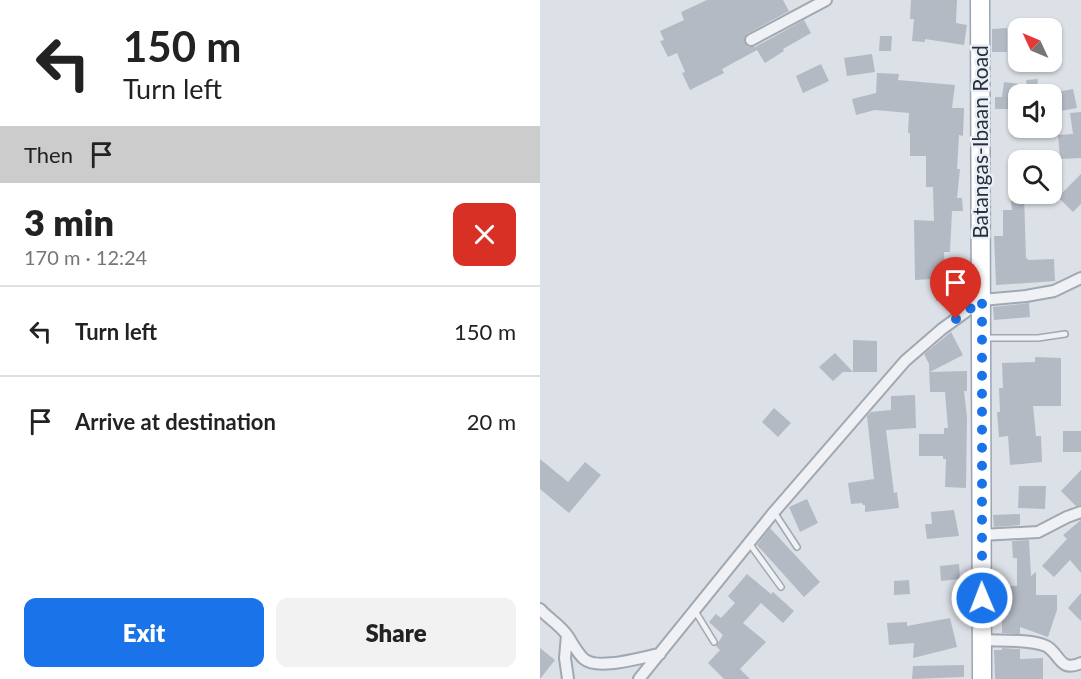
<!DOCTYPE html>
<meta charset="utf-8">
<style>
:root{--surface:#fff;--page:#f2f2f2;--text:#222;--muted:#767676;--line:#e0e0e0;--accent:#1a73e8}
body{margin:0;font-family:Lato,sans-serif;background:var(--page);color:var(--text);height:100vh;display:flex;flex-direction:column;font-size:22px;white-space:nowrap}
*{box-sizing:border-box;margin:0}
p{font-size:20px;color:var(--muted)}
.icon{flex:none;width:33px;height:33px;fill:none;stroke:currentColor;stroke-width:2;stroke-linecap:round;stroke-linejoin:round}
.map{position:relative;flex:1;overflow:hidden}
.panel{display:flex;flex-direction:column;background:var(--surface);width:540px}
.panel>*{flex:none}
.hud{background:#fff;color:var(--text);overflow:hidden}
.needle{width:39px;rotate:314deg}
.buttons{position:absolute;left:468px;top:18px;display:grid;gap:12px}
.buttons a{display:grid;place-items:center;width:54px;height:54px;border-radius:12px;background:var(--surface);box-shadow:0 2px 4px #0004;font-size:30px}
.pin{position:absolute;display:grid;place-items:center;width:51px;height:51px;color:#fff;margin:-62px -26px;border-radius:50% 50% 50% 0;rotate:-45deg;box-shadow:0 0 6px #0007}
.pin .icon{rotate:45deg}
.me{position:absolute;width:66px;margin:-33px;rotate:359deg;stroke-linejoin:round;filter:drop-shadow(0 0 4px #0008)}
.turn{display:flex;align-items:center;gap:21px;height:126px;padding:0 24px;font-size:27px}
.turn .icon{width:78px;height:78px;stroke-width:2.5}
.turn b{display:block;font-size:42px;line-height:51px}
.then{display:flex;align-items:center;height:57px;padding:0 24px;background:#0003;gap:12px;font-size:22px}
.round{display:grid;place-items:center;flex:none;width:63px;height:63px;border-radius:12px;background:var(--page)}
.summary{display:flex;align-items:center;justify-content:space-between;height:102px;padding:0 24px}
h1{font-size:36px;font-weight:800;line-height:45px}
.cta{display:flex;gap:12px;margin-top:auto;padding:12px 24px}
.cta a{flex:1;height:69px;border-radius:12px;background:var(--accent);color:#fff;font-size:24px;font-weight:800;line-height:69px;text-align:center}
.cta a+a{background:var(--page);color:var(--text)}
ul{padding:0;list-style:none}
li{display:flex;align-items:center;gap:18px;height:90px;padding:0 24px;border-top:2px solid var(--line)}
li div{flex:1}
li b{display:block;font-size:22px}
li em{font-style:normal}
main{display:flex;flex:1;min-height:0}
.map>svg:first-child{display:block}
.building{fill:#b3bac4}
.lines{fill:none;stroke-linecap:round;stroke-linejoin:round}
.lane-casing{stroke:#a1a8b1;stroke-width:8}
.street-casing{stroke:#a1a8b1;stroke-width:14}
.primary-casing{stroke:#9aa5b3;stroke-width:21}
.lane{stroke:#eff1f5;stroke-width:5}
.street{stroke:#eff1f5;stroke-width:10}
.primary{stroke:#fff;stroke-width:18}
.route{stroke:#1a73e8;stroke-width:10;stroke-dasharray:0 18}
.labels{text-anchor:middle;stroke-width:5;stroke-linejoin:round;paint-order:stroke}
.street-label{font-size:21px;fill:#252f3e;stroke:#ebeff5}
</style>
<main>
<section class="panel">
<div class="hud">
<div class="turn"><svg class="icon" aria-label="left" viewBox="0 0 24 24"><path d="M17 20v-9H6M10 6l-5 5 5 5"/></svg><div><b>150 m</b>Turn left</div></div>
<div class="then">Then<svg class="icon" aria-label="arrive" viewBox="0 0 24 24"><path d="M6 21V4h12l-3 4 3 4H6"/></svg></div>
</div>
<div class="summary"><div><h1>3 min</h1><p>170 m · 12:24</p></div><a class="round" style="background:#d93025;color:#fff"><svg class="icon" aria-label="close" viewBox="0 0 24 24"><path d="M6 6l12 12M18 6L6 18"/></svg></a></div>
<ul>
<li><svg class="icon" aria-label="left" viewBox="0 0 24 24"><path d="M17 20v-9H6M10 6l-5 5 5 5"/></svg><div><b>Turn left</b></div><em>150 m</em></li>
<li><svg class="icon" aria-label="arrive" viewBox="0 0 24 24"><path d="M6 21V4h12l-3 4 3 4H6"/></svg><div><b>Arrive at destination</b></div><em>20 m</em></li>
</ul>
<div class="cta"><a>Exit</a><a>Share</a></div>
</section>
<div class="map">
<svg width="541" height="679" viewBox="0 0 541 679">
<rect width="100%" height="100%" fill="#dce1e7"/>
<path class="building" d="M167,0H243L249,11L207,34L204,40L208,47H215L264,20L271,33L243,49L244,51L225,63L217,50L182,69L184,73L150,90L142,73L145,72L137,53L128,57L120,41L124,40L120,31L144,20L141,12Z
M371,0H417L416,23L427,25L424,45L385,39V42L372,41L374,19H370Z
M467,28V52H452V29Z
M340,36H352L351,51H339Z
M332,54L335,72L307,76L304,58Z
M281,64L289,81L263,93L256,76Z
M337,73L359,74L358,80L415,85L412,108H424L423,136L419,135L417,169H420L417,198H422L423,211H412L410,252H404L406,285L419,284L421,297L396,301L393,279L375,280L374,220L394,221L393,187H386V156H370V133H368L369,113L335,110L316,115L312,99L336,93Z
M498,79L497,86L509,87V94H478V109H455V97H462L464,82L487,85L486,80Z
M533,89L537,108L515,112L512,93Z
M541,112V158L520,159L518,135L533,134L530,113Z
M541,174V204L533,212L518,197Z
M478,176V194H484L486,259L488,258V260L514,259L515,281L456,285L454,236H463V210H472L468,178Z
M489,303L490,317L454,320L453,307Z
M411,332L423,355L390,372L427,371V391H424L427,417L426,488L405,487L406,459H403V456H379V434H404V428H408L405,392H390L389,364L384,354Z
M313,340L337,341V372H303L293,381L279,367L295,353L313,372Z
M495,357L521,358V406H493L496,436H501L502,462L470,465L468,436L459,437L457,412H460L459,388H463L462,363L495,362Z
M375,395L376,428L346,430L354,493L357,492L359,508L325,512V505H323L322,503L311,504L308,483L334,479L327,416L331,412L351,410V396Z
M234,408L251,423L238,437L222,422Z
M523,431H541V452H523Z
M0,459L28,482L45,462L61,475L29,513L0,489Z
M541,470V505L536,506L521,491Z
M479,486H506L505,509L478,508Z
M267,499L278,523L260,532L249,507Z
M414,510L419,536L387,539L385,524H392L391,512Z
M480,514V525L454,527L453,515Z
M541,520V573L530,560L514,577L502,566L527,539L523,535Z
M230,528L280,582L264,597L217,545Z
M489,540L491,576L496,572V595H517V610L508,637L480,627V634L462,633V585L477,586V558H473L472,541Z
M419,564L420,579L401,581L400,566Z
M207,574L231,594L233,592L254,611L243,623L221,603L203,623L226,642L200,669L210,679H184L168,663L180,650L176,646L183,635L169,622L176,614L181,618L195,603L188,596Z
M369,580L370,594L354,595V581Z
M541,593V621L528,608Z
M410,618L417,647L373,658L374,643L349,645L347,623L367,622V626Z
M0,648L15,660L0,679Z
M462,648L480,649V659L503,658V679H455L454,650H462Z
M424,665V677L372,679L373,666Z"/>
<g class="lines">
<defs>
<path id="lane" d="M446,338H498L525,334
M234,512L257,547
M209,543L241,587
M155,611L174,642"/>
<path id="street" d="M211,40L286,0
M441,535L498,532L527,517L541,512
M0,609C9,619 19,624 27,635L25,658L28,679
M27,635C32,642 37,653 44,659C58,671 102,657 120,654
M443,640C459,641 491,639 506,646C520,653 519,673 541,663
M99,679L234,512L365,361L402,329L442,300L486,296L514,291L541,278"/>
<path id="primary" d="M440,0L442,679"/>
</defs>
<use href="#lane" class="lane-casing"/>
<use href="#street" class="street-casing"/>
<use href="#primary" class="primary-casing"/>
<use href="#lane" class="lane"/>
<use href="#street" class="street"/>
<use href="#primary" class="primary"/>
</g>
<g class="lines">
<path class="route" d="M416,319L442,300V598"/>
</g>
<g class="labels">
<g class="street-label">
<text transform="translate(441 142) rotate(-90)" y="7">Batangas-Ibaan Road</text>
</g>
</g>
</svg>
<div class="buttons">
<a><svg class="needle" viewBox="-14 -14 28 28"><path d="M0-13l5 13h-10z" fill="#e53935"/><path d="M0 13l5-13h-10z" fill="#767676"/></svg></a>
<a><svg class="icon" aria-label="sound" viewBox="0 0 24 24"><path d="M4 9h4l5-4v14l-5-4H4zM17 9q2 3 0 6"/></svg></a>
<a><svg class="icon" aria-label="search" viewBox="0 0 24 24"><circle cx="10" cy="10" r="6"/><path d="M15 15l6 6"/></svg></a>
</div>
<div class="pin" style="left:416px;top:319px;background:#d93025"><svg class="icon" aria-label="arrive" viewBox="0 0 24 24"><path d="M6 21V4h12l-3 4 3 4H6"/></svg></div>
<svg class="me" style="left:442px;top:598px" viewBox="-20 -20 40 40"><circle r="17" fill="#1a73e8" stroke="#fff" stroke-width="3"/><path d="M0-11L8 9 0 5-8 9z" fill="#fff"/></svg>
</div>
</main>
